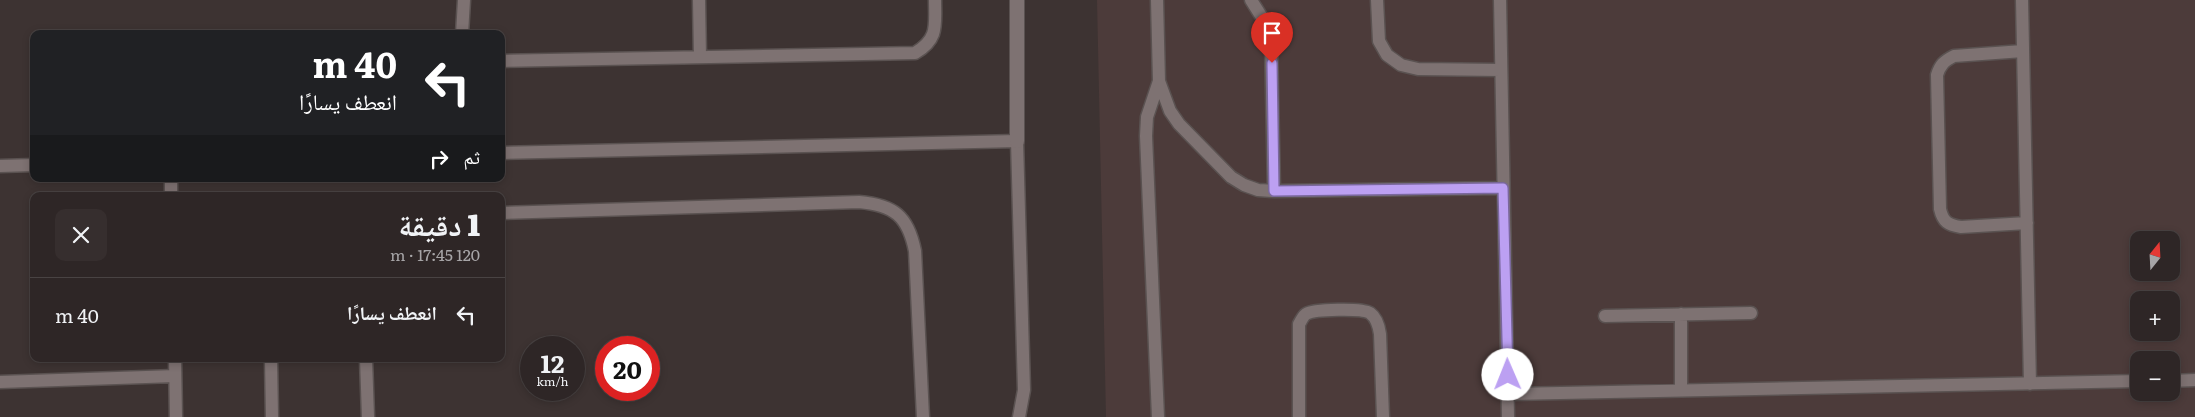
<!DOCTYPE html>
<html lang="ar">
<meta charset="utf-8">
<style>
:root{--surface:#2e2626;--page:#362e2e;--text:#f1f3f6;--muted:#a7a5a7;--line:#494343}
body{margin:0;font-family:Literata,"Noto Naskh Arabic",serif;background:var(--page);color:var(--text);direction:rtl;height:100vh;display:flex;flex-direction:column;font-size:19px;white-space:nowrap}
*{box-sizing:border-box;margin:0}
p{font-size:16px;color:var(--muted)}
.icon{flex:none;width:28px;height:28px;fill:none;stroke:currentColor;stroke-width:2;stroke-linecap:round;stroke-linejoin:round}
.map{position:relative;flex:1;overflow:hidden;direction:ltr}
.panel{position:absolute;left:30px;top:192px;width:475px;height:170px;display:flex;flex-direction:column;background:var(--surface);border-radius:10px;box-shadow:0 2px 8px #0003,0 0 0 1px var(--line);direction:rtl}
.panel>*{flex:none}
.guide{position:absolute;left:30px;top:30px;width:475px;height:152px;border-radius:10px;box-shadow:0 2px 8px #0003,0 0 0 1px var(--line);direction:rtl;background:#202124;color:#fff;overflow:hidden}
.needle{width:32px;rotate:18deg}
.buttons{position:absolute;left:2130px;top:231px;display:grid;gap:10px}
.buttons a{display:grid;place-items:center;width:50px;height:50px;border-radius:10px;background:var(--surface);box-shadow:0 2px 8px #0003,0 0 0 1px var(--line);font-size:25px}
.speed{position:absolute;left:520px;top:336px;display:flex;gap:10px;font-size:25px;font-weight:700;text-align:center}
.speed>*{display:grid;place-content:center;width:65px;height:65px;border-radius:50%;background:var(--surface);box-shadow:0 2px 8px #0003,0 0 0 1px var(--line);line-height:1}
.speed small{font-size:12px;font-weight:400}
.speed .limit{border:8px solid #d22;background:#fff;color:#111}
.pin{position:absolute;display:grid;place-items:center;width:42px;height:42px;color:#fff;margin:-51px -21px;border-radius:50% 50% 50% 0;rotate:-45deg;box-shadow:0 0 5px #0007}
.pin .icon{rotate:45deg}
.me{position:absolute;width:55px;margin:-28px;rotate:359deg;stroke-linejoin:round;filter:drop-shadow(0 0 4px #0008)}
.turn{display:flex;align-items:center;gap:18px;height:105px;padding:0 25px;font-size:22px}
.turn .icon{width:65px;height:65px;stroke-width:2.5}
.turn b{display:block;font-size:35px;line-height:42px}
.then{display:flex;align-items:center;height:48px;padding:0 25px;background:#0003;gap:10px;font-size:19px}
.round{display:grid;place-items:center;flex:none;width:52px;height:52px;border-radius:10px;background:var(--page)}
.summary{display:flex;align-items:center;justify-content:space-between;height:85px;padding:0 25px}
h1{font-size:30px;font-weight:800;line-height:38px}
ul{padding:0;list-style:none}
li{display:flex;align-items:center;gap:15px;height:75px;padding:0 25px;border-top:1px solid var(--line)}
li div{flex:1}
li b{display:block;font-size:19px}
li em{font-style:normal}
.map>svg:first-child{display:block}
.built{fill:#4c3b3a;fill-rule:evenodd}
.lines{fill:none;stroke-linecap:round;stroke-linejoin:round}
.service-casing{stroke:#5a5251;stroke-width:15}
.minor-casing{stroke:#5a5251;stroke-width:16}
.service{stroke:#7e7272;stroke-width:12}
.minor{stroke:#7e7272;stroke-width:14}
.route-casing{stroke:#7a689d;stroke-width:12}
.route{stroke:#bca0f2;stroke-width:9}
</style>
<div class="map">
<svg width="2195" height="417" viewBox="0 0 2195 417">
<rect width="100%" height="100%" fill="#3d3332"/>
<path class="built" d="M1097,0H2195V417H1106ZM2139,240H2171V272H2139ZM2139,300H2171V332H2139ZM2139,360H2171V392H2139Z"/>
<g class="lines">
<defs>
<path id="service" d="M699,0L700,57
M1157,0L1159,81L1170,111L1179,124L1231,177L1244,185L1258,190L1274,191L1503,188
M1251,0L1268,27L1271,43L1274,191
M1377,0L1379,41L1387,55L1401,65L1418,69L1501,70
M1500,0L1508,417
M2022,0L2030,384
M462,34L464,0
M2023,51L1954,56C1944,61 1940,65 1937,75L1940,209C1943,222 1948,225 1961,227L2027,223
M501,61L915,53C939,39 935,25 935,0
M501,153L1017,141L1024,390L1019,417
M0,166L34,165
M171,179V196
M501,213L859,202C894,205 908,216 915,251L923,417
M1681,314V390
M1605,316L1751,313
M175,359L176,417
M271,359L272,417
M366,359L368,417
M2171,381L2195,380
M0,382L175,376
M1508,394L2139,381
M1158,417L1146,136L1147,117L1159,81
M1299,417V324C1301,321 1303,316 1306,314C1314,309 1362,308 1370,313C1377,318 1379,327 1380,334L1383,417"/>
<path id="minor" d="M1017,141V0"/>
</defs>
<use href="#service" class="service-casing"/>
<use href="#minor" class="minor-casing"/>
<use href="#service" class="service"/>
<use href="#minor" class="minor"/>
</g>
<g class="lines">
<defs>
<path id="route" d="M1272,63L1274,191L1503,188L1508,375"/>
</defs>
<use href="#route" class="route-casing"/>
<use href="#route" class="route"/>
</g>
</svg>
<div class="buttons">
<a><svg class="needle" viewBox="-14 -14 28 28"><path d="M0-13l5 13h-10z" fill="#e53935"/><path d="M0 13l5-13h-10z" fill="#a7a5a7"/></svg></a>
<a>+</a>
<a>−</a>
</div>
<div class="speed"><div>12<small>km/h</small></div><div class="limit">20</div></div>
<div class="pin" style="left:1272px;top:63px;background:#d93025"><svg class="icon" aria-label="arrive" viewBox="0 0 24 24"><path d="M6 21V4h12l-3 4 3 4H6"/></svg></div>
<svg class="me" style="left:1508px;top:375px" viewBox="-20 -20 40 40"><circle r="19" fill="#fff"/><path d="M0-13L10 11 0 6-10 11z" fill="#bca0f2"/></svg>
<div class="guide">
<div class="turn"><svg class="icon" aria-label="left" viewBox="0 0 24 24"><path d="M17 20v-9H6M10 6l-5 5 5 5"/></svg><div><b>40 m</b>انعطف يسارًا</div></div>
<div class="then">ثم<svg class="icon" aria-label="right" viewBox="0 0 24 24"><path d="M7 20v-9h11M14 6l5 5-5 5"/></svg></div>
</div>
<section class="panel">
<div class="summary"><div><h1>1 دقيقة</h1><p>120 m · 17:45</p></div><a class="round"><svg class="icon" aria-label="close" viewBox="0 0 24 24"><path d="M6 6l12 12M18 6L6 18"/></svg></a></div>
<ul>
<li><svg class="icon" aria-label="left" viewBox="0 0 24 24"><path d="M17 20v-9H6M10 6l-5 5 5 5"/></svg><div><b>انعطف يسارًا</b></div><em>40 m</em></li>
</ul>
</section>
</div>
